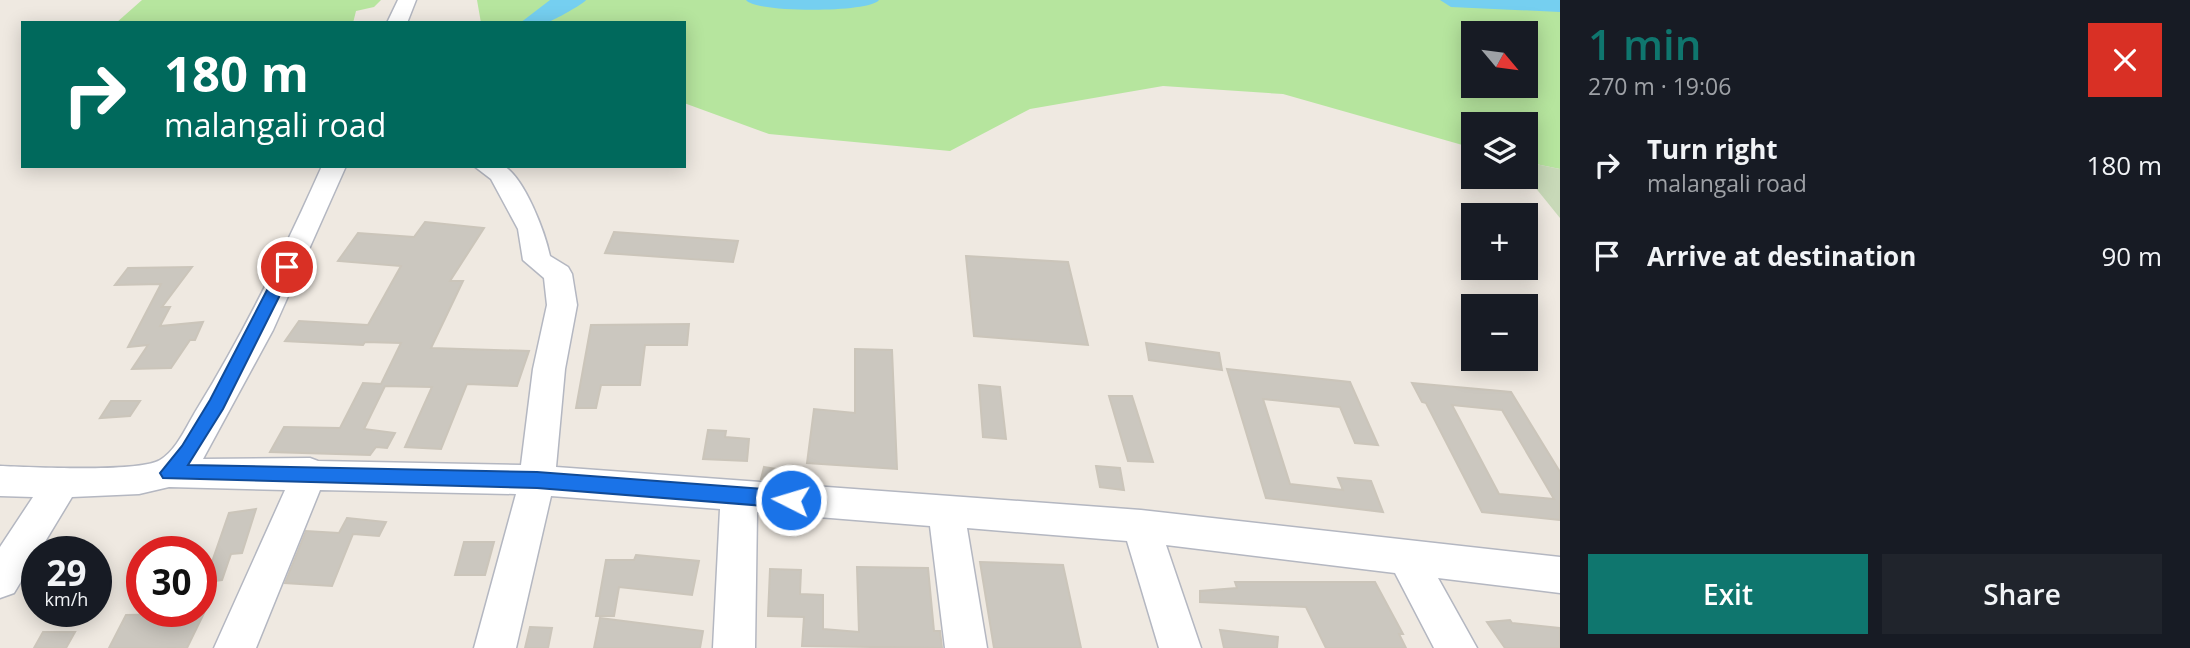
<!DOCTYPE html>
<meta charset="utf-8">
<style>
:root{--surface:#171b24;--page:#20242c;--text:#f1f3f6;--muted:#9ea1a6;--accent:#0f766e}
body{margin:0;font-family:"Open Sans",sans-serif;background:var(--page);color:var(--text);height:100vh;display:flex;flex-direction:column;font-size:26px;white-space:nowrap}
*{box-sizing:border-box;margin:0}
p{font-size:23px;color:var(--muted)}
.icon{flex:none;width:38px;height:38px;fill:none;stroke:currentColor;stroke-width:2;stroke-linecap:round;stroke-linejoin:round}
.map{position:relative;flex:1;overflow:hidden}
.drawer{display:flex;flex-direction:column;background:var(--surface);width:630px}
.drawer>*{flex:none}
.guide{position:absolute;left:21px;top:21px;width:665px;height:147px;border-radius:0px;box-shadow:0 4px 18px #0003;background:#00695c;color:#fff;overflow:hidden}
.needle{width:46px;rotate:119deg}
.buttons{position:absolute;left:1461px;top:21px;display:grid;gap:14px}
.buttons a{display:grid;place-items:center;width:77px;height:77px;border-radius:0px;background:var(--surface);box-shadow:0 4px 18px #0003;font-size:35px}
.speed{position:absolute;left:21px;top:536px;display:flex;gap:14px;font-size:35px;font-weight:700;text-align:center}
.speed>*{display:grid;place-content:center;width:91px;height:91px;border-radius:50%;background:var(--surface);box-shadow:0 4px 18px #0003;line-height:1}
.speed small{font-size:18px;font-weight:400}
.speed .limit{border:10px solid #d22;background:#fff;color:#111}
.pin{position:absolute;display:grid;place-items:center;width:60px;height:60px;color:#fff;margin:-30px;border:4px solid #fff;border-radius:50%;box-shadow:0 2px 7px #0007}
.me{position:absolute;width:77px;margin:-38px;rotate:275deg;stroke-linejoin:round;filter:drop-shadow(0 0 5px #0008)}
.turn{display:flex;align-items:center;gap:24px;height:147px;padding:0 28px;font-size:32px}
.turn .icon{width:91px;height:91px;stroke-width:2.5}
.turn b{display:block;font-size:49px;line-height:60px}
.round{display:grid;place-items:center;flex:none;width:74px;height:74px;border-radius:0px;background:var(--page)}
.overview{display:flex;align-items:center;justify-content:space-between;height:119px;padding:0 28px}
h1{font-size:42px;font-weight:600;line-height:52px;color:var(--accent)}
.button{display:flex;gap:14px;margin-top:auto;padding:14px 28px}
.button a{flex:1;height:80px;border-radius:0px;background:var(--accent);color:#fff;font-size:28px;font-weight:600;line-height:80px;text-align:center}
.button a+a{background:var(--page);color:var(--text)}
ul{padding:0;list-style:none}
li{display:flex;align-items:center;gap:21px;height:91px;padding:0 28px}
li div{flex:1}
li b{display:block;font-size:26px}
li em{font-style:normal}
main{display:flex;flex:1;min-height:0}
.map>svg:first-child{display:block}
.green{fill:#b6e59e;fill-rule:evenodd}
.cemetery{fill:#c8d9b8}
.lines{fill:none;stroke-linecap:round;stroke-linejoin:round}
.river{fill:#75cff0;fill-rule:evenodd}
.building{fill:#cbc7bf;stroke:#cbc5ba;stroke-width:2;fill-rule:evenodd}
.minor-casing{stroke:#b4b7c1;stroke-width:3}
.minor{fill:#fff;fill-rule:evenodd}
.route{fill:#1a73e8;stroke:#114b97;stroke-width:2}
</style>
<main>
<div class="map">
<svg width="1560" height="648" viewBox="0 0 1560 648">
<rect width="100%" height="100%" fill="#efe9e1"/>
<path class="green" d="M142,0H381L374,7L356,11L353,23H116Z
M477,0H1560V169L1526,162V124H1474L1473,148L1283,94L1163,86L1030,109L950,151L769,134L684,103V23H481ZM1474,33H1526V86H1474Z"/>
<path class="cemetery" d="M1526,162L1560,169V218L1526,176Z"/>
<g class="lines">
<path class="river" d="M550,0H586C585,3 553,21 548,22C541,25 528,23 520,23Z
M746,0H879C870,13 755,13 746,0Z
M1440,0H1560V12L1451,7Z"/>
</g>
<path class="building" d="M425,222L484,228L450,281H463L431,348L529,351L517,386L467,384L441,449L405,447L432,387L385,386L364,429L395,433L387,448L376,447L370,455L270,452L284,427L340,428L363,383L381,384L401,343L365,342L363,345L285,341L299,321L368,325L401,266L338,261L358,233L414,237Z
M614,232L738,241L733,262L605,253Z
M966,256L1068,262L1088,345L974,336Z
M192,267L162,307H170L160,326L203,322L195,340H190L171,368L132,369L148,345L128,347L161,284L115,285L128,268Z
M689,324L687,345H645L640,385H601L596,408H576L591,325Z
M1146,343L1219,353L1222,370L1149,360Z
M855,349L892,350L897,469L807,463L814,409L855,413Z
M1227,369L1350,382L1378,445L1355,443L1340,407L1263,399L1290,484L1343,490L1338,478L1371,481L1383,512L1266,498Z
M1412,383L1511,392L1560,472V520L1482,512L1426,403L1422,402ZM1452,405L1502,410L1554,499L1499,494Z
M979,385L1000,387L1006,439L983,437Z
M1109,396H1132L1153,462L1128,461Z
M111,401H140L130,416L100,418Z
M708,430L726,431L725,437L749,439L747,461L703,459Z
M1096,466L1120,468L1124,490L1100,487Z
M764,467L783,470L781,481L761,479Z
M256,509L242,553L231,554L222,580L205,582L229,513Z
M347,518L386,522L379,536L353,534L332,586L285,583L306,531L339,533Z
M464,542H494L485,575H455Z
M636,555L699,561L692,595L619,587L614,616H596L606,560H634Z
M980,562L1063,565L1081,648H994Z
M857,567L928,568L934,631H940L942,648L802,646L804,617L768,616L770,569L801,570L800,594L823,595V629L859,632Z
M1235,582H1375L1403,634H1399L1406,648H1326L1306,607L1200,602V591L1237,588Z
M179,611H205L187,648H109L126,615L177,614Z
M600,618L703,631L700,648H594Z
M1510,620L1512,623L1560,628V648H1505L1487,622Z
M530,627L552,628L548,648H525Z
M1220,630L1278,637L1277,648H1224Z
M43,632H75L66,648H34Z"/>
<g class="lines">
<defs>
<path id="minor" d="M398,0H416L407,23H387Z
M322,166H346L273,330L203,459L310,458L318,461L521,465L533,369L547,305L544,278L523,260L518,229L491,179L474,166H504C525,179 545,232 550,256L568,267L572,274L577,305L565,369L556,467L1141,510L1560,557V593L1438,578L1477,648H1434L1395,573L1166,545L1201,648H1159L1127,541L967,528L987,648H945L930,526L757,512L755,648H713L720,509L551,496L516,648H474L516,494L320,490L256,648H214L285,490L169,487L139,494L72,497L14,593L0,598V547L33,497L0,496V466C29,467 138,473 160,460C177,450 187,425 197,409C245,331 285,249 322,166Z"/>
</defs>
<use href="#minor" class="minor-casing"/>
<use href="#minor" class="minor"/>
</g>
<path class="route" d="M287,262L294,267L223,409L188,465L537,472L791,491L797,494L800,500L797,505L791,508L537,488L163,478L160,473L182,446L210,400L279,267Z"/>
</svg>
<div class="buttons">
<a><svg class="needle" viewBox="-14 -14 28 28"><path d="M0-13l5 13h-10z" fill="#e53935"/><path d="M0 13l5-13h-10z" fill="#9ea1a6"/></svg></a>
<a><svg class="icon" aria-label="layers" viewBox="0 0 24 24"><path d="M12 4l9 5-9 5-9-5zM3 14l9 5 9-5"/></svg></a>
<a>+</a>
<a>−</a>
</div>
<div class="speed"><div>29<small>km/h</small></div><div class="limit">30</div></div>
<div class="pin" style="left:287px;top:267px;background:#d93025"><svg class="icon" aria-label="arrive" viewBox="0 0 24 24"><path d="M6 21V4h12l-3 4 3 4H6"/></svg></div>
<svg class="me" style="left:791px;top:500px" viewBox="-20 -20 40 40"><circle r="17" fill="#1a73e8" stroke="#fff" stroke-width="3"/><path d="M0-11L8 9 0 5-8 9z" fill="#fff"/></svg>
<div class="guide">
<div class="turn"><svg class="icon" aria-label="right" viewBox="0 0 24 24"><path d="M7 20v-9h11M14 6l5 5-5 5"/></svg><div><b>180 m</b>malangali road</div></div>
</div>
</div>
<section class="drawer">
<div class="overview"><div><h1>1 min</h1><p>270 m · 19:06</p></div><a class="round" style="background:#d93025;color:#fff"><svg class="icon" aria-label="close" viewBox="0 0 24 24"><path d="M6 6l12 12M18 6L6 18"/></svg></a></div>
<ul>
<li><svg class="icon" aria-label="right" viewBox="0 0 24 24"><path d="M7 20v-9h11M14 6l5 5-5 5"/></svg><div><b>Turn right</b><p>malangali road</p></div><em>180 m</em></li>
<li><svg class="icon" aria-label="arrive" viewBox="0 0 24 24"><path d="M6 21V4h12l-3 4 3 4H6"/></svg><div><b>Arrive at destination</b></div><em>90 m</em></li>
</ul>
<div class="button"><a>Exit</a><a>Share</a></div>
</section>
</main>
